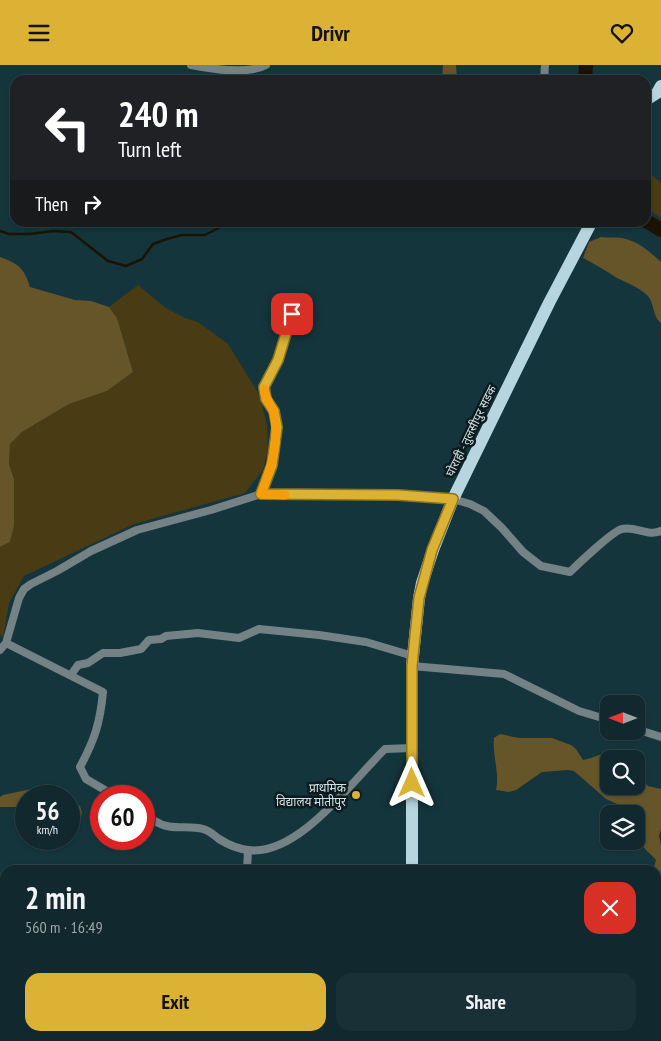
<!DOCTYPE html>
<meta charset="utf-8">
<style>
:root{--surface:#10282e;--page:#193036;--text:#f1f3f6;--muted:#9ca6aa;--line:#30444a;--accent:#dbb233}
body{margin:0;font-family:"PT Sans Narrow","Noto Sans Devanagari",sans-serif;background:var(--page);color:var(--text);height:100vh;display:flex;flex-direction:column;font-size:19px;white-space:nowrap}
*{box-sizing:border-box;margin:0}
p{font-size:16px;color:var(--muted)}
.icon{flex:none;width:28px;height:28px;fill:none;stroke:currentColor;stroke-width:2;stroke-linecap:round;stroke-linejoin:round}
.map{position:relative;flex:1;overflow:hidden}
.details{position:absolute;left:0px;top:800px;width:661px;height:176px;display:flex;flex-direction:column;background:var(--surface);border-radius:15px 15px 0 0;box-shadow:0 1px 4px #0004,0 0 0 1px var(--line)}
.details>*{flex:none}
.banner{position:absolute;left:10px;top:10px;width:641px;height:152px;border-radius:15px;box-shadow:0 1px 4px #0004,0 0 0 1px var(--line);background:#202124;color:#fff;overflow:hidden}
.needle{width:32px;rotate:270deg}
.controls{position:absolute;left:600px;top:630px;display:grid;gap:10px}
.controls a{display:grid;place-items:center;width:45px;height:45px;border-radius:10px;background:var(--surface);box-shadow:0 1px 4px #0004,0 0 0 1px var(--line);font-size:25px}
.speed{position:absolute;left:15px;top:720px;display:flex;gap:10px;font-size:25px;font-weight:700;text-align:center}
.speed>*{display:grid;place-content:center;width:65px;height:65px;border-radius:50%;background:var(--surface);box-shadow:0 1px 4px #0004,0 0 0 1px var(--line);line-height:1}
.speed small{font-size:12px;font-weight:400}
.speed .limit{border:8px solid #d22;background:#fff;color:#111}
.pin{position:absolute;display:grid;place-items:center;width:42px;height:42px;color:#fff;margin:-21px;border-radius:10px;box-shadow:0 2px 8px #0006}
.me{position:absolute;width:55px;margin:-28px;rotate:0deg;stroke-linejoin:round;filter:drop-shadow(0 0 4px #0008)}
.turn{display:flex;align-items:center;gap:18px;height:105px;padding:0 25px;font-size:22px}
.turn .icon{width:65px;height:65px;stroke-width:2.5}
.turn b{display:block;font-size:35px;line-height:42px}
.then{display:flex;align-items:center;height:48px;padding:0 25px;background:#0003;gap:10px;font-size:19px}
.round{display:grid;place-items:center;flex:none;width:52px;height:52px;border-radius:15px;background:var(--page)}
.summary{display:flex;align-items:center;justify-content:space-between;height:85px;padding:0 25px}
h1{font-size:30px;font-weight:700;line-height:38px}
.action{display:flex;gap:10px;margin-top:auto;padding:10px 25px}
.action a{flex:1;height:58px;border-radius:15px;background:var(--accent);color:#111;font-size:20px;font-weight:700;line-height:58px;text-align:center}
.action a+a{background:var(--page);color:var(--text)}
header{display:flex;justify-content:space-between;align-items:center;height:65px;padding:0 25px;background:var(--accent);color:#111;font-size:22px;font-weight:700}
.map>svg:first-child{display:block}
.built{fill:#17404c}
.green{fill:#493b13}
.forest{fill:#655529}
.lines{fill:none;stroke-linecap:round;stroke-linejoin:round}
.stream{stroke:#1b1300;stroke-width:2.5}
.river{stroke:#1b1300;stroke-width:14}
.minor{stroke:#748286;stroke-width:8}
.primary{stroke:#b7d5de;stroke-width:12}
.route-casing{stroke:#8e7421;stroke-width:12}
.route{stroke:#dbb233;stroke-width:9}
.slow{stroke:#f59e0b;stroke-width:9}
.poi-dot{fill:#dbb233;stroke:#0d1a1e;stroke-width:2}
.labels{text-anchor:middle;stroke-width:5;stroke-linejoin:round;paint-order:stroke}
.street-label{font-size:12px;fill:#d2e3e9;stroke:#0d1a1e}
.poi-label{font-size:12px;fill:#d2e3e9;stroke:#0d1a1e;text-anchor:end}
</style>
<header><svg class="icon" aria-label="menu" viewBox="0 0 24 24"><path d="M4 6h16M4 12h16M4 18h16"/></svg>Drivr<svg class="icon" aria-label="heart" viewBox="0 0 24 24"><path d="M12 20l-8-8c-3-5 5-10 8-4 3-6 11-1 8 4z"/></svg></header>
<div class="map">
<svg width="661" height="976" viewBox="0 0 661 976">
<rect width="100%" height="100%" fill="#15353d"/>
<path class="built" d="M241,971H350L349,976H241Z"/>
<path class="green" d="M646,105L661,118V153L646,143Z
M138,220L166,243L185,253L198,257L228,279L260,331L267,360L268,374L267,389L263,405L245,428L134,459L24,511L9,538L3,573L0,569V482L10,477L14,461V414L9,399L10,379L22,367L69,339L107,326L133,307L117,253L109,242Z
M4,829L5,971H122L120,976H0V831Z"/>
<path class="forest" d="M443,0H456L457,15H442Z
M601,172C608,173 615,172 622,173C638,176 649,186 661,197V258C652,251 655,238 647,230C638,222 628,218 617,213C606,206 595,199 583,193L589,177Z
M0,192C19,199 24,203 30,222L75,235L91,236L109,242L117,253L133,307L107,326L69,339L22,367L10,379L9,399L14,414V461L10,477L0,482Z
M500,669L519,673H552L571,680L576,684L583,695C599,692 604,683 623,694H609V721H636V710L648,721L661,724V764L659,771L661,781V817L656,820V805H650L654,802L656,795C651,789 646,786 642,780C634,772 636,759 636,749H628L624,742L606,734L574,706L568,705L542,707L516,725L509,727L496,725C500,707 492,691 494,673Z
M36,723L39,731H26V749L17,742H0V732L3,730Z
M72,736L80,741L82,747L79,764L69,769V738Z"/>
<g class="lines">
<path class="stream" d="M0,166L9,169H30L53,166L71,167L108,196L126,201L142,194L153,179L167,174L182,170H205L228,158"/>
<path class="river" d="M585,15L586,0
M646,156L661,165"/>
<path class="minor" d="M191,0C212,4 247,10 266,0
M544,15L545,0
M261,429L272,400L277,362L274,346L267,334L264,322L277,295L294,246
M6,578L103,627C100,658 95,674 80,702L86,714L115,731
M0,585L6,578L19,533L24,524L31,519L57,506L91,486L137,465L211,445L261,429L398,430L453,434L470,439L484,446L502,463L523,487L541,501L570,507C578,499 614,465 622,464C636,461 648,472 661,466
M412,601L504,609L579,646L609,655
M71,610L78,600L88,598L103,588H120L141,584L149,575L161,574L166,571L198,568L239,573L259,564L319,570L366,577L413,591
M636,664L661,672
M144,746C147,749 151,754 155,756C169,766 188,760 203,764C209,765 215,771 219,774C227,779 239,784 248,785C298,792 353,715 385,684L412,683
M247,805L248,785
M239,976V971"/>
<path class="primary" d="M646,35L657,28L661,21
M412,805V601L419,533L422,518L433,485L453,434L549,238L591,158
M412,971V976"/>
</g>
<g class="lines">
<defs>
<path id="route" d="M292,249L278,295L264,322L266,334L274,346L277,362L272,400L261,429L398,430L453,434L432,485L419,533L412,601V718"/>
</defs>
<use href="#route" class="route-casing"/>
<use href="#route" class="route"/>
<path class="slow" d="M264,324C265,334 272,340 274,349C280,377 271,403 261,429L285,430"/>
</g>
<circle class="poi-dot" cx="356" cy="730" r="5"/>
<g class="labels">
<g class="street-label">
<text transform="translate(471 366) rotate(-64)" y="4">घोराही - तुलसीपुर सडक</text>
</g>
<g class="poi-label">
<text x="346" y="727">प्राथमिक<tspan x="346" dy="14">विद्यालय मोतीपुर</tspan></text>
</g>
</g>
</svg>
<div class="controls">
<a><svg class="needle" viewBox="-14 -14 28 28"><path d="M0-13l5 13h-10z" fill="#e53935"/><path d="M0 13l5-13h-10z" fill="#9ca6aa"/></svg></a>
<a><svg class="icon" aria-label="search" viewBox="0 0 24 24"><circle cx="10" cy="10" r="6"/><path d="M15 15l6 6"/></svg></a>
<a><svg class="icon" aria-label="layers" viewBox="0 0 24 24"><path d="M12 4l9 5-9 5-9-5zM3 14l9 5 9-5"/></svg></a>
</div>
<div class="speed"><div>56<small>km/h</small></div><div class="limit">60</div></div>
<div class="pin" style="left:292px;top:249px;background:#d93025"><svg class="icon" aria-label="arrive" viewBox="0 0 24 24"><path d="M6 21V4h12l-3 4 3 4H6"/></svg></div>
<svg class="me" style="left:412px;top:718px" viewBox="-20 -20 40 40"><path d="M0-17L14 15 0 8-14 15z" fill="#dbb233" stroke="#fff" stroke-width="4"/></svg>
<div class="banner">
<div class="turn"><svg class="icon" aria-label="left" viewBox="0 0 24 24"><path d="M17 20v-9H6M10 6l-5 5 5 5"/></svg><div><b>240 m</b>Turn left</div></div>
<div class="then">Then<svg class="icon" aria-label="right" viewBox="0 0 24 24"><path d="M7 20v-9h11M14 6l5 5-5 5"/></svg></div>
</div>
<section class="details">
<div class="summary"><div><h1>2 min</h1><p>560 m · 16:49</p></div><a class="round" style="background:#d93025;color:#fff"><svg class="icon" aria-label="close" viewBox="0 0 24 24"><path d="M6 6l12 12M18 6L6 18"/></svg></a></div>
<div class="action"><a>Exit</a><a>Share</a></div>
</section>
</div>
